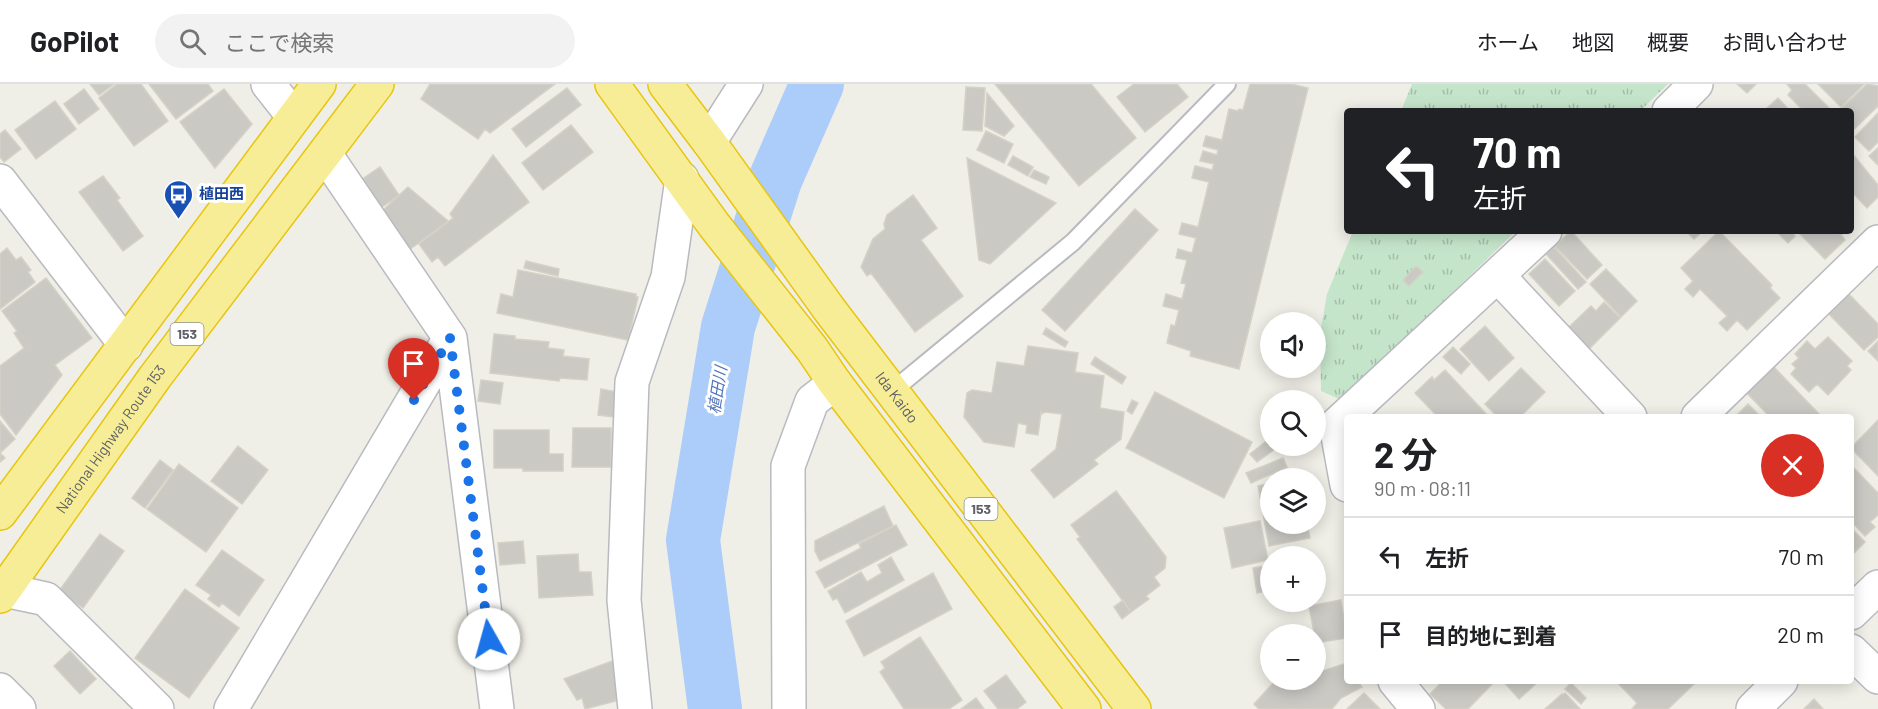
<!DOCTYPE html>
<html lang="ja">
<meta charset="utf-8">
<style>
:root{--surface:#fff;--page:#f2f2f2;--text:#202124;--muted:#757577;--line:#e0e0e0}
body{margin:0;font-family:Barlow,"Noto Sans JP",sans-serif;background:var(--page);color:var(--text);height:100vh;display:flex;flex-direction:column;font-size:22px;white-space:nowrap}
*{box-sizing:border-box;margin:0}
p{font-size:20px;color:var(--muted)}
.icon{flex:none;width:33px;height:33px;fill:none;stroke:currentColor;stroke-width:2;stroke-linecap:round;stroke-linejoin:round}
.map{position:relative;flex:1;overflow:hidden}
.side{position:absolute;left:1344px;top:330px;width:510px;height:270px;display:flex;flex-direction:column;background:var(--surface);border-radius:6px;box-shadow:0 3px 15px #0003}
.side>*{flex:none}
.hud{position:absolute;left:1344px;top:24px;width:510px;height:126px;border-radius:6px;box-shadow:0 3px 15px #0003;background:#202124;color:#fff;overflow:hidden}
.fabs{position:absolute;left:1260px;top:228px;display:grid;gap:12px}
.fabs a{display:grid;place-items:center;width:66px;height:66px;border-radius:50%;background:var(--surface);box-shadow:0 3px 15px #0003;font-size:30px}
.pin{position:absolute;display:grid;place-items:center;width:51px;height:51px;color:#fff;margin:-62px -26px;border-radius:50% 50% 50% 0;rotate:-45deg;box-shadow:0 0 6px #0007}
.pin .icon{rotate:45deg}
.me{position:absolute;width:66px;margin:-33px;rotate:353deg;stroke-linejoin:round;filter:drop-shadow(0 0 4px #0008)}
.turn{display:flex;align-items:center;gap:21px;height:126px;padding:0 30px;font-size:27px}
.turn .icon{width:78px;height:78px;stroke-width:2.5}
.turn b{display:block;font-size:42px;line-height:51px}
.round{display:grid;place-items:center;flex:none;width:63px;height:63px;border-radius:32px;background:var(--page)}
.headline{display:flex;align-items:center;justify-content:space-between;height:102px;padding:0 30px}
h1{font-size:36px;font-weight:700;line-height:45px}
ul{padding:0;list-style:none}
li{display:flex;align-items:center;gap:18px;height:78px;padding:0 30px;border-top:2px solid var(--line)}
li div{flex:1}
li b{display:block;font-size:22px}
li em{font-style:normal}
header{display:flex;align-items:center;gap:36px;box-sizing:border-box;height:84px;padding:0 30px;background:var(--surface);border-bottom:2px solid var(--line)}
header strong{font-size:28px}
nav{display:flex;gap:33px;margin-inline-start:auto;font-size:21px}
.search{width:420px;height:54px;background:var(--page);display:flex;align-items:center;gap:15px;box-sizing:border-box;padding:0 21px;border-radius:33px;color:var(--muted);font-size:22px}
.map>svg:first-child{display:block}
.park{fill:url(#park-tufts)}
.lines{fill:none;stroke-linecap:round;stroke-linejoin:round}
.river{stroke:#acccfa;stroke-width:54}
.building{fill:#cbc9c4;stroke:#d4d1c5;stroke-width:1.5}
.lane-casing{stroke:#b9babf;stroke-width:20}
.street-casing{stroke:#b9babf;stroke-width:36}
.secondary-casing{stroke:#babbc1;stroke-width:36}
.highway-casing{stroke:#e8c50e;stroke-width:36}
.lane{stroke:#fff;stroke-width:16}
.street{stroke:#fff;stroke-width:33}
.secondary{stroke:#fff;stroke-width:33}
.highway{stroke:#f7ed96;stroke-width:33}
.route{stroke:#1a73e8;stroke-width:10;stroke-dasharray:0 18}
.labels{text-anchor:middle;stroke-width:6;stroke-linejoin:round;paint-order:stroke}
.shield{fill:#fff;stroke:#8e9094;stroke-width:1.5}
.shield-label{font-size:14px;font-weight:bold;fill:#5e6066}
.transit-label{font-size:15px;font-weight:bold;fill:#164399;stroke:#fff;text-anchor:start}
.street-label{font-size:15px;fill:#5e6066;stroke:#fff}
.water-label{font-size:16px;font-style:italic;fill:#4f74bd;stroke:#fff}
</style>
<header>
<strong>GoPilot</strong>
<div class="search"><svg class="icon" aria-label="search" viewBox="0 0 24 24"><circle cx="10" cy="10" r="6"/><path d="M15 15l6 6"/></svg>ここで検索</div>
<nav><a>ホーム</a><a>地図</a><a>概要</a><a>お問い合わせ</a></nav>
</header>
<div class="map">
<svg width="1878" height="625" viewBox="0 0 1878 625">
<defs>
<pattern id="park-tufts" width="24" height="20" patternUnits="userSpaceOnUse" patternTransform="scale(1.5)"><rect width="24" height="20" fill="#c5e5ca"/><path d="M3 7l-1-3M5 7V3M7 7l1-3M15 17l-1-3M17 17v-4M19 17l1-3" fill="none" stroke="#a3bda8"/></pattern>
</defs>
<rect width="100%" height="100%" fill="#efefe7"/>
<path class="park" d="M1412,0H1668L1640,27H1401Z
M1353,147H1516L1341,316L1321,307L1320,250L1327,210Z"/>
<g class="lines">
<path class="river" d="M715,625L693,456L728,243L775,96L817,0"/>
</g>
<path class="building" d="M90,0H114L99,11Z
M117,0H141L168,37L134,62L99,14Z
M149,0H208L213,7L176,35Z
M430,0H555L490,49L485,45L478,55L421,15Z
M995,0H1091L1136,54L1079,102Z
M1134,0H1177L1188,13L1145,48L1117,13Z
M1250,0H1291L1308,4L1239,285L1190,272L1191,267L1167,259L1171,241L1175,242L1179,226L1163,222L1166,210L1182,215L1186,200L1181,199L1187,176L1176,174L1178,165L1192,169L1196,154L1179,150L1182,139L1198,143L1209,98L1192,94L1195,82L1212,86L1214,80L1200,77L1203,67L1217,71L1218,66L1203,62L1206,52L1222,56L1229,25L1238,27L1239,25L1243,26Z
M1737,0H1756L1747,9Z
M1787,0H1805L1832,27H1804L1788,11L1792,6Z
M1818,0H1864L1841,23Z
M1867,0L1878,2V22L1851,48V27H1839Z
M966,3L985,4L982,47L963,46Z
M567,4L581,21L526,63L512,45Z
M84,5L99,25L79,40L64,20Z
M224,5L252,40L215,84L180,38Z
M987,9L1014,42L1004,52L985,42Z
M1778,14L1790,27H1764Z
M55,17L76,45L36,75L15,46Z
M1878,29V58L1869,67L1855,53Z
M571,41L593,68L543,106L522,79Z
M5,46L21,65L4,78L0,73V50Z
M986,47L1013,60L1004,79L977,66Z
M1878,64V81L1869,72Z
M1851,68L1878,101V113L1867,124L1851,107Z
M493,71L529,118L445,182L438,173L432,178L419,160L453,134L450,130Z
M1013,72L1033,83L1028,92L1008,81Z
M967,74L1056,119L990,180L979,176Z
M380,83L399,111L378,126L358,98Z
M1034,86L1049,93L1046,100L1030,93Z
M103,92L120,114L117,116L143,152L123,167L79,108Z
M408,103L448,137L409,166L381,128Z
M913,111L937,144L921,156L963,212L915,248L871,189L867,192L861,183L873,155L885,145L884,140L887,131Z
M1135,125L1158,146L1065,247L1042,226Z
M1571,147L1602,181L1587,195L1555,162Z
M1686,147H1703L1694,155Z
M1719,147L1772,201L1770,204L1780,214L1747,246L1737,236L1727,247L1719,239L1727,232L1700,205L1693,213L1685,205L1693,197L1681,184Z
M1776,147H1790L1795,152L1788,159Z
M1797,147H1846L1841,151L1845,156L1825,175Z
M1554,163L1586,198L1578,205L1546,170Z
M7,164L16,176L21,173L31,186L28,188L35,198L0,225V170Z
M1545,175L1575,207L1559,222L1529,190Z
M526,177L559,185L558,192L524,184Z
M1416,182L1423,188L1409,202L1403,196Z
M1606,185L1637,217L1621,233L1590,200Z
M518,186L636,210V213H638L628,256L497,229L501,210L513,213Z
M46,194L92,254L55,281L62,291L16,351L0,330V282L24,264L14,249L17,247L2,227Z
M1844,205L1878,240V253L1864,266L1824,225Z
M1604,218L1620,234L1589,265L1568,244L1591,222L1596,227Z
M1485,242L1514,274L1489,297L1460,265Z
M1046,244L1068,258L1065,263L1043,250Z
M494,250L515,252V255L549,258L548,264L564,266L563,272L589,275L587,296L560,294L559,297L490,289Z
M1828,253L1852,277L1847,282L1851,286L1828,311L1817,300L1809,308L1791,290L1796,284L1792,280L1799,274L1795,270L1807,257L1815,265Z
M1878,257V277L1868,267Z
M1028,262L1078,269L1075,288L1104,292L1100,324L1124,328L1121,355L1094,376L1098,380L1054,414L1031,386L1056,365L1062,330L1045,328L1042,330L1041,328L1038,351L1026,349L1027,341L1018,339L1014,363L984,358L964,333L967,309L972,306L992,309L997,278L1024,282Z
M1453,263L1470,280L1461,290L1443,273Z
M1095,273L1126,293L1122,300L1091,280Z
M1770,279L1822,333H1770L1743,305Z
M1521,284L1545,308L1520,333H1498L1485,320Z
M1445,286L1489,333H1438L1415,309L1432,293L1434,296Z
M481,296L503,299L500,320L478,317Z
M601,305L617,308L614,333L598,331Z
M1155,308L1252,358L1224,414L1126,364Z
M1132,316L1138,319L1132,330L1127,327Z
M1748,320L1761,333H1735Z
M1878,336V392L1851,364Z
M0,337L15,355L0,369L5,374L0,378Z
M573,344H611V383H572Z
M494,346H549V370H563V387H523V384H494Z
M1270,354V362H1279L1257,378L1250,370Z
M238,362L268,386L242,420L211,397Z
M1283,374L1287,383L1251,399L1246,389Z
M160,376L173,386L145,424L132,414Z
M179,380L238,424L206,468L147,425Z
M1851,381L1878,409V431L1870,438L1875,443L1865,452L1851,437Z
M1270,399V440H1307L1310,454L1269,462L1258,402Z
M1116,407L1166,473L1165,484L1154,493L1160,501L1146,512L1149,515L1131,528L1077,455L1080,453L1071,441Z
M884,422L893,442L820,477L815,467V457Z
M1260,437L1268,476L1232,484L1224,444Z
M896,441L907,461L825,504L816,488L861,464L859,460Z
M1851,444L1865,458L1851,472Z
M100,450L124,467L83,524L59,507Z
M523,457L525,479L500,481L498,459Z
M222,466L264,496L239,532L222,519L219,523L208,515L211,511L196,501Z
M578,470L579,488H591L593,511L539,514L537,472Z
M891,473L904,496L845,529L837,514L833,516L828,507L861,488L867,498L882,489L878,481Z
M1270,481V506L1257,509L1253,484Z
M933,489L952,525L864,572L846,537Z
M185,505L239,544L189,614L135,574Z
M1123,516L1131,528L1122,535L1114,523Z
M1341,516L1347,554L1316,559L1309,522Z
M920,553L962,616L949,625H904L880,588L885,584L881,578Z
M70,567L96,595L80,610L54,582Z
M612,577L617,581L616,617L585,625L582,614L577,616L564,595Z
M1347,579V597H1357L1362,603L1341,614L1332,625H1259L1254,620L1276,596H1316V589Z
M1006,591L1026,618L1017,625H998L984,607Z
M1443,597H1495L1468,625H1446L1430,610Z
M1503,597H1539L1519,615Z
M1616,597H1697L1668,625H1632L1637,619Z
M1571,599L1586,614L1581,620L1565,605Z
M1364,609L1380,625H1347Z
M1565,609L1580,625H1545L1562,610L1563,611Z
M976,614L984,625H961Z
M1814,615L1823,625H1804Z"/>
<g class="lines">
<defs>
<path id="lane" d="M891,308L1073,158L1227,0"/>
<path id="street" d="M268,0L294,33
M1669,27L1696,0
M709,58L746,0
M325,70L450,254L497,625
M0,97L126,261
M1498,192L1630,333
M1698,333L1878,158
M1347,401L1336,341L1545,147
M0,505L46,515L157,625
M1851,567L1878,593
M1395,597L1418,625
M0,606L19,625
M231,625L450,254
M635,625L624,516L632,298L668,193L682,95"/>
<path id="secondary" d="M1851,529L1878,503
M789,625L788,382L812,317L835,299
M1753,625L1781,597"/>
<g id="highway">
<path d="M612,0L714,141L812,265L835,299L1084,625"/>
<path id="s1" d="M665,0L709,58L829,225L1134,625"/>
<path d="M0,429L319,0"/>
<path id="s2" d="M0,512L155,293L377,0"/>
</g>
</defs>
<use href="#lane" class="lane-casing"/>
<use href="#street" class="street-casing"/>
<use href="#secondary" class="secondary-casing"/>
<use href="#highway" class="highway-casing"/>
<use href="#lane" class="lane"/>
<use href="#street" class="street"/>
<use href="#secondary" class="secondary"/>
<use href="#highway" class="highway"/>
</g>
<g class="lines">
<path class="route" d="M414,316L450,254L489,555"/>
</g>
<defs>
<symbol id="bus-pin" viewBox="-11 -11 22 30"><path d="M0 17L-7.5 6A9.5 9.5 0 1 1 7.5 6Z" fill="#1a4fb4" stroke="#fff"/><path d="M-5-6H5V4H4V6H2V4H-2V6H-4V4H-5ZM-3.5-4V0h7V-4ZM-3.5 1.2v1.5H-2V1.2ZM2 1.2v1.5H3.5V1.2Z" fill="#fff"/></symbol>
</defs>
<g fill-rule="evenodd">
<use href="#bus-pin" x="162" y="94" width="33" height="45"/>
</g>
<g class="labels">
<g class="shield">
<rect x="170.5" y="239" width="33" height="22" rx="4.5"/>
<rect x="964.5" y="414" width="33" height="22" rx="4.5"/>
</g>
<g class="shield-label">
<text x="187" y="255">153</text>
<text x="981" y="430">153</text>
</g>
<g class="transit-label">
<text x="199" y="115">植田西</text>
</g>
<g class="street-label">
<text dy="5" stroke="none"><textPath href="#s1" startOffset="390">Ida Kaido</textPath></text>
<text dy="5" stroke="none"><textPath href="#s2" startOffset="192">National Highway Route 153</textPath></text>
</g>
<g class="water-label">
<text transform="translate(717 306) rotate(-81)" y="6">植田川</text>
</g>
</g>
</svg>
<div class="fabs">
<a><svg class="icon" aria-label="sound" viewBox="0 0 24 24"><path d="M4 9h4l5-4v14l-5-4H4zM17 9q2 3 0 6"/></svg></a>
<a><svg class="icon" aria-label="search" viewBox="0 0 24 24"><circle cx="10" cy="10" r="6"/><path d="M15 15l6 6"/></svg></a>
<a><svg class="icon" aria-label="layers" viewBox="0 0 24 24"><path d="M12 4l9 5-9 5-9-5zM3 14l9 5 9-5"/></svg></a>
<a>+</a>
<a>−</a>
</div>
<div class="pin" style="left:414px;top:316px;background:#d93025"><svg class="icon" aria-label="arrive" viewBox="0 0 24 24"><path d="M6 21V4h12l-3 4 3 4H6"/></svg></div>
<svg class="me" style="left:489px;top:555px" viewBox="-20 -20 40 40"><circle r="19" fill="#fff"/><path d="M0-13L10 11 0 6-10 11z" fill="#1a73e8"/></svg>
<div class="hud">
<div class="turn"><svg class="icon" aria-label="left" viewBox="0 0 24 24"><path d="M17 20v-9H6M10 6l-5 5 5 5"/></svg><div><b>70 m</b>左折</div></div>
</div>
<section class="side">
<div class="headline"><div><h1>2 分</h1><p>90 m · 08:11</p></div><a class="round" style="background:#d93025;color:#fff"><svg class="icon" aria-label="close" viewBox="0 0 24 24"><path d="M6 6l12 12M18 6L6 18"/></svg></a></div>
<ul>
<li><svg class="icon" aria-label="left" viewBox="0 0 24 24"><path d="M17 20v-9H6M10 6l-5 5 5 5"/></svg><div><b>左折</b></div><em>70 m</em></li>
<li><svg class="icon" aria-label="arrive" viewBox="0 0 24 24"><path d="M6 21V4h12l-3 4 3 4H6"/></svg><div><b>目的地に到着</b></div><em>20 m</em></li>
</ul>
</section>
</div>
